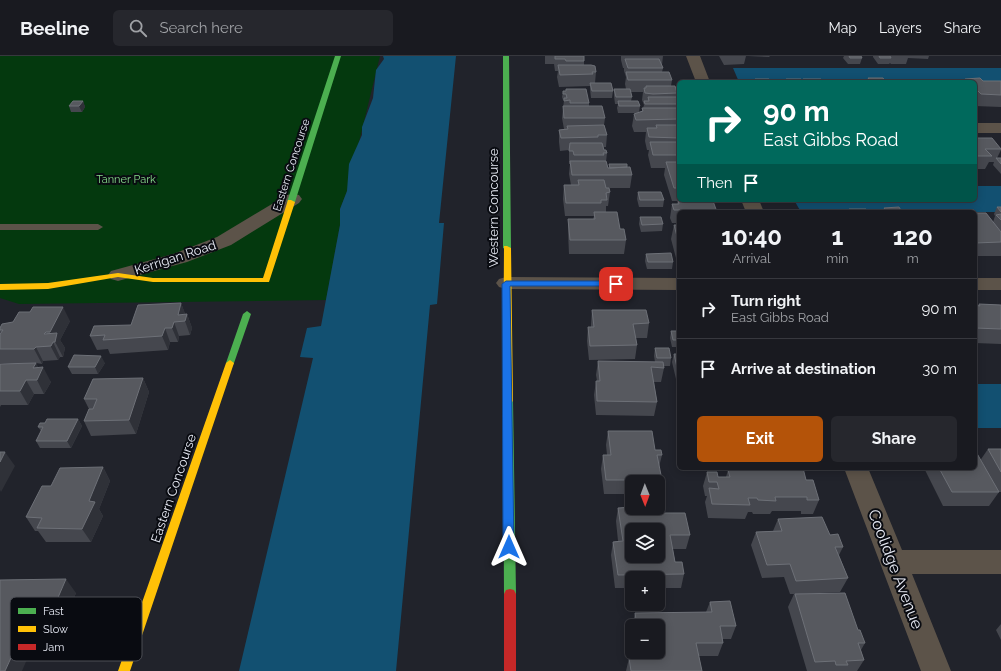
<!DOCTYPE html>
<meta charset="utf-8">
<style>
:root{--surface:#191a20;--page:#26272d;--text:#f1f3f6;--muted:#9fa1a5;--line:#37383e;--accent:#b45309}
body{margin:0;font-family:Raleway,sans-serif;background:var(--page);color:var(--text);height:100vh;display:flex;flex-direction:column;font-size:15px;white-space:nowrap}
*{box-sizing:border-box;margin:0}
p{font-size:13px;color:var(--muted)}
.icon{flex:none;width:22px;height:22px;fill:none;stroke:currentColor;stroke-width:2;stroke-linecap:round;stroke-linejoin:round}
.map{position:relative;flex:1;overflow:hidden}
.sheet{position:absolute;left:677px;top:154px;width:300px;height:260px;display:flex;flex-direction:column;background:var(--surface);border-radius:6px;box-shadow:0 2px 10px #0003,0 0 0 1px var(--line)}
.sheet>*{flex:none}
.hud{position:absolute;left:677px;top:24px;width:300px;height:122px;border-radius:6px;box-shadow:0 2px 10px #0003,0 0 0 1px var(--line);background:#00695c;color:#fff;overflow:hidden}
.needle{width:26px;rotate:179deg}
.tools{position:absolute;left:625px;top:419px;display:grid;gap:8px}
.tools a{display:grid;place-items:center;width:40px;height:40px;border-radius:6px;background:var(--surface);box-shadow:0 2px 10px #0003,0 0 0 1px var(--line);font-size:20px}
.pin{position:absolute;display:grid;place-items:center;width:34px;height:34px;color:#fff;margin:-17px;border-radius:8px;box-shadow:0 2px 6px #0006}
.me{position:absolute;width:44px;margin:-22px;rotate:0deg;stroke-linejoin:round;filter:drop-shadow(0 0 3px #0008)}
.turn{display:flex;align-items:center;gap:14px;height:84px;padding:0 20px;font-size:18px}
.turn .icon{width:52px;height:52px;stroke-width:2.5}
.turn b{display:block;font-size:28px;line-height:34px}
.then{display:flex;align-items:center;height:38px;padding:0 20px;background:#0003;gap:8px;font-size:15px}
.eta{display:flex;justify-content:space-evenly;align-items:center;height:68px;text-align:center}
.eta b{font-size:24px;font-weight:700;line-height:28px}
.button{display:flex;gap:8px;margin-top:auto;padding:8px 20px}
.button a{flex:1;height:46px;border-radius:6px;background:var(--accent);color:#fff;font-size:16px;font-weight:700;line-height:46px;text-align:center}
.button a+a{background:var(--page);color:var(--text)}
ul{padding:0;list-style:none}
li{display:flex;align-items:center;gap:12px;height:60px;padding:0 20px;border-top:1px solid var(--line)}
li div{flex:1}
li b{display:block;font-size:15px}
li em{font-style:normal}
header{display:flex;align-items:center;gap:24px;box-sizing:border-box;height:56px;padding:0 20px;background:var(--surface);border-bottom:1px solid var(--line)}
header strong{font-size:19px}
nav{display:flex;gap:22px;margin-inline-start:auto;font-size:14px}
.search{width:280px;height:36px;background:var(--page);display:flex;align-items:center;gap:10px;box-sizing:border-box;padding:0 14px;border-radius:6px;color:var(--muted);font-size:15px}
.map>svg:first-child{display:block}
.green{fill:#04390e}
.water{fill:#125071}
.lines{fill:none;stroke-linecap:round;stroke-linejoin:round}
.lane{fill:#5c5349;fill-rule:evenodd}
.street{fill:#5c5349;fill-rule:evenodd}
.fast{fill:#4caf50;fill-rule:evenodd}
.slow{fill:#ffc107;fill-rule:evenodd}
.jam{fill:#c62828;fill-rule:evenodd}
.wall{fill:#45474e;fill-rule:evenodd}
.shaded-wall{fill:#2f3138}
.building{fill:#57595f;stroke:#6d7077;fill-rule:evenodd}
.route{fill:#1a73e8;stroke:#114b97}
.labels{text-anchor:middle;stroke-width:4;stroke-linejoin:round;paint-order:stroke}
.far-street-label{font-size:11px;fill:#e7eaf4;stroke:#090b11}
.far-park-label{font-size:11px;fill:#87db8b;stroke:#090b11}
.street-label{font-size:13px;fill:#e7eaf4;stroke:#090b11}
.near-street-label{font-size:16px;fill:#e7eaf4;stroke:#090b11}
.key{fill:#090b11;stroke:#4c4e55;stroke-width:1}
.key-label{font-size:11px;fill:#e7eaf4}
</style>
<header>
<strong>Beeline</strong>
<div class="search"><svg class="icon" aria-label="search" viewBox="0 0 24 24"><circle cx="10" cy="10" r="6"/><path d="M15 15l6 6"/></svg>Search here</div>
<nav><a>Map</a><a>Layers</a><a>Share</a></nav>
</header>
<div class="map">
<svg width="1001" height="615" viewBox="0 0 1001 615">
<rect width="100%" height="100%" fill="#21232b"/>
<path class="green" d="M0,0H380L347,135L340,153V169L326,244L19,248L0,242Z"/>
<path class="water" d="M383,0H456L439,167H444L437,248L430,249L396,615H239L313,302L300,301L307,272L321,270L340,169V153L347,135L349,108L362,79V71L373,42L376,14L384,3Z
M733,12H1001V27L739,26Z
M975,130H1001V156H801L794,144H975Z
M975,328H1001V372H975Z"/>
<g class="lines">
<path class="lane" d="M0,168H98L103,171L98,174H0Z"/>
<path class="street" d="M686,0H700L710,26H696Z
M975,67H1001V77H975Z
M293,138L299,139L302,143L299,147L231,189L187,206L118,225L111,223L108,219L111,215L173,198L217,181L287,139Z
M741,144H759L764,156H746Z
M506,221L679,222V234L506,233L499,231L496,227L499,223Z
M975,222H1001V234H975Z
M844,412H868L902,494H1001V518H912L951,615H921Z"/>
<path class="fast" d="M335,0H341L295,146L291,148H288L287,146Z
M503,0H509L511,192L507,194L503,192Z
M247,255L251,258L234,307L233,309H227L226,307L243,258Z
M508,342L511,343L513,345L516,538L514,542L510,543L506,542L504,538L503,345L505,343Z"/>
<path class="slow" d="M288,144H291L295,146L269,226H153L118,221L48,233L0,234V228L48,227L118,217L153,222H263Z
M504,190H507L511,192L513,345L511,347H505L503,345Z
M230,304L234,307L130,615H118L226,307Z"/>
<path class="jam" d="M510,533L514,534L516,538V615H504V538L506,534Z"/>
</g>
<path class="wall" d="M545,0H584V9L596,16L595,27L613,35L612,42H591L590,33V30L559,31L557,21L558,15H555L554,8H545Z
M621,0H663L662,9L663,12L662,16L672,24L671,30L677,37V41H679V144H704L703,145H672L664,119L665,112H651L648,99L649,94H647L645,85L646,76H634L632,70L634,58L636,57H618L617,52L618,48H615L614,40V33H626L625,28L626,21L624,15V12H623L621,4ZM631,36H643L642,44L644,49L643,52H642V55L639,56L640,50L631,45L632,41Z
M719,0H746L744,8L724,9Z
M748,0H770L769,1Z
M844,0H867H861L862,2L860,8H848L843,2Z
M873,0H929L928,3L908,2L906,8H891L890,7L889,8H878L873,1Z
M868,22L886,26H867Z
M786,23L802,26L803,23L823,26H785Z
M965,23L983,25H1001V51L975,50V26H964Z
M566,33L589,47V50L605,62L604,69L607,79L606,91H603L604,94L607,97L606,106L608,112H609V108L627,111L632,119L630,132H609L610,136L608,150H606V156L620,173L626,184L624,198H569L568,176V163H593L594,160H565L563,143L564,129H571L569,118L570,108H569V94L560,95L559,86V74L564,73L562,62L564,44H563L562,41L563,35H566Z
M83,45L85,51L82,56H71L69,50Z
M975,82L1001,92V94L997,102H1001V118L993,109L994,106H989L985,113H975Z
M638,136L664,144L663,151H639L637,143Z
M678,145L717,156H679V202H676L671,183L674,169H678L677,167H672L670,162L672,148H677Z
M997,151H1001V200H975V156H954L955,154H974L977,157H986L993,166L995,160L994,158Z
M884,152L902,156H873L874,155L883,156Z
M640,161L663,168L662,175L641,176L639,168Z
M646,198L673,206L672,213H647L645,205Z
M181,247L185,258H187L192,272L190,279L179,280L178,286H170L168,294L110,298L108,293L97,294L90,280L131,269Z
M979,248L1001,249V288L975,287V249L978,250Z
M592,254L649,267L647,282H636L637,289L635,303L589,304L587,285L588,271H591V268Z
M70,265L60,284L65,292L63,301H60L58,304L43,305L42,308L36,307L38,312L51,326L44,338H34L28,349H1L0,351V308L34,307H0V278L1,277L0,276V272Z
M671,275H679V291H672L670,282Z
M655,292L671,302L670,310H664V312L661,326H654L657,346L654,360L596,359L594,339L596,325H597L596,319L598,305L655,306L654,300Z
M674,298H679V323H676L672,306Z
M105,307L98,318H72L68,311Z
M143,322L149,336L136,378L91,380L84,365L89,353L84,343Z
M78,363L82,370L71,392H40L36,385L41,375L38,371L45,367Z
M608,375L655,394L662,399L659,411L662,424L659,438H658V426H632V438H604L601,413L603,399H607L606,389Z
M988,393H1001V436H999L989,450H943L924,412H975Z
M103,411L110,425L99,453L103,460L91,486H46L38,475H35L26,461L51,430Z
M736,412H803L806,424L819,444L813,458H801V455H772L770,458H753L752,456H748L745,463L708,462L705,446L707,440H705L703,430L707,416L718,421H726L728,414H736Z
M618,452L639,457L690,479L686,493H673L675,506L684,518L681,532H658V522H632V532H615L611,499L613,486L618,485L616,465Z
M778,463L830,479L843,491L839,499L848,522L840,536L801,538L858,574L865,587L861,594L864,604L857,615H807L788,551L794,538H790L784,521L762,522L751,489L756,476L773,475Z
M0,524L76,537L60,573H40Z
M710,546L736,570L731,583H722L723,587L718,600H699L702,615H626L629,602H644L643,596H658V570H632V571V570L635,557L706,556Z
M1001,568V584L996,574Z"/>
<path class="shaded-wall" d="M83,45L85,51L82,56L79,50Z
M181,247L186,260L187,258L192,272L190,279L185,265L178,259Z
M63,251L70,265L60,284L65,292L63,301L50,276Z
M174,266L179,280L178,286L172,272Z
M165,272L170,286L168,294L162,280Z
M46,276L52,288L53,286L60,301L58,304L44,278Z
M36,291L43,305L42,308L34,293Z
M101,300L105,307L98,318L95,311Z
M36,307L41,316L43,311L51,326L44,338L37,324L33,312Z
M143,322L149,336L136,378L129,364Z
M26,324L34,338L28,349L20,335Z
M78,363L82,370L71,392L67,385Z
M5,396L15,410L1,436L0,434V406Z
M103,411L110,425L99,453L103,460L91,486L82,473L89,445Z
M66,523L76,537L60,573L50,560Z
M30,560L40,573L22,615H5Z"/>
<path class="building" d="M555,0H584V5H566L565,3H555Z
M849,0H861L862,2H850Z
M879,0H890L891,2H880Z
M625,3H659L663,12H628Z
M558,9H591L595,10L596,16H592L593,18L560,19Z
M626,16H669L672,24H628Z
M868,22H883L886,26H871Z
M980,22L983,25H1001V39L981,38L975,32V26H968L965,23Z
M755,23H769L771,26H756Z
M786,23H801L803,26H787Z
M803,23H821L823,26H805Z
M829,25H846L849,26H830Z
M590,27H611L613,35H592Z
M646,30H675L677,37L653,38L645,37L644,32H646Z
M566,33H586L589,47H570V44L564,45V42H567L566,38H563V35H566Z
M614,33H630L632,41H616Z
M648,41H679V48H645L644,45H649Z
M73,45H83L79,50H69Z
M618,45H638L640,50H619Z
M563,50H602L605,62H564Z
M642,52H677L679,57V63L636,64L634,58L643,55Z
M604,69L607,79H598V81L561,82L559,74L568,73L567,70Z
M656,69H679V82L649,81L647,72H657Z
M975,82H992L1001,93H985L992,100H978L975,96Z
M650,86H679V99H653Z
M570,87H602L604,94H606L607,97H603L604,99H574L573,95H569Z
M996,102H1001V108Z
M570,105H606L608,112L630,111L632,119H572Z
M666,106H679V132H674Z
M609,108H627V111L610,112Z
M578,124H604L606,132H609L610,136L606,137L607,144H601V147H566L564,129H579Z
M638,136H661L664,144H640Z
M678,145H713L717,156H681L680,154H674L672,148H679Z
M899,151L902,156H887L884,152Z
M997,151H1001V156Z
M849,153H866L868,156H851Z
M955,154H974L977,157H986L1001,176V186L975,187V156H956Z
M874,155H883V156H874Z
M594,156H617L620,173H624L626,184H570L568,163H595Z
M1001,158V164L996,159Z
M640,161H661L663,168L642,169Z
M674,169H679V188Z
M671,197L673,206H648L646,198Z
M181,247L178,259L187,258L185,265L174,266L172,272H165L162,280L103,284L105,279L90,280L94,270L131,269L138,249Z
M979,248L1001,249V273L975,272V249L980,250Z
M33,251H63L50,276H46L44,278L57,277L55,286H53L51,290L36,291L34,293H0V278L3,274H0V272L2,268L13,266L19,256H30Z
M592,254H646L649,267L633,268L637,289L590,290L588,271H594Z
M671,275H679V284H673Z
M655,292H669L671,302H657Z
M674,298H679V316H678Z
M74,299L101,300L95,311H68Z
M598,305L663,306L664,312L651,311L657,346L597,345L596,325H600Z
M36,307L33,312L43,311L37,324H26L20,335H0V308Z
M143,322L129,364L84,365L89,353H93L97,343H84L93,323Z
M47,363H78L67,385H36L43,371H38L40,367H45Z
M608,375H652L655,394H661L662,399H657L662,424H606L603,399H611Z
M988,393H1001V416Z
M975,394L999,436H952L939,412H975Z
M0,396H5L0,406Z
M103,411L89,445L95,446L82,473L37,472L42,462L26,461L42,430H51L60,412Z
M744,412H803L806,424H813L819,444H807V441H775L776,445L758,444L757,442H748L750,449L712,448L709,432L719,433L717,426H709L707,416H717L718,421H730L728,414H744Z
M632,451V452H638L639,457H685L690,479H670L675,506H682L684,518L618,519L613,486L623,485L618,452ZM632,474H658V500H632Z
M822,461L830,479L838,478L843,491H835L848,522L796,525L790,508L767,509L756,476L782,475L778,463Z
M66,523L50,560H30L5,615H0V524Z
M845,537L858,574H860L865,587H858L864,604L846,605L848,609H836L835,605L815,606L795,538Z
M730,545L736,570H720L723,587H696L702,615H631L629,602L649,601V596H658V570H637L635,557L712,556L710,546Z"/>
<path class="route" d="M506,225H616L620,228L616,230H510L514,491L513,494L509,496L505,494L503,491L502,228Z"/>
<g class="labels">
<g class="far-street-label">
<text transform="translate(291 109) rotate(-72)" y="4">Eastern Concourse</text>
</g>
<g class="far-park-label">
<text x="126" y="127">Tanner Park</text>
</g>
<g class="street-label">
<text transform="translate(493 152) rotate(-90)" y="5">Western Concourse</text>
<text transform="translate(175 201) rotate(-18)" y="5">Kerrigan Road</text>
<text transform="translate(173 432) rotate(-71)" y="5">Eastern Concourse</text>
</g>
<g class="near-street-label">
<text transform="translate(896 513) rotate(69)" y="6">Coolidge Avenue</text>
</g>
</g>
<rect x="10" y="541" width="132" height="64" rx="6" class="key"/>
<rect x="18" y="552" width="18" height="6" fill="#4caf50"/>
<rect x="18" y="570" width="18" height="6" fill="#ffc107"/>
<rect x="18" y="588" width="18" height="6" fill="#c62828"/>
<g class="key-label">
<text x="43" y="559">Fast</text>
<text x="43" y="577">Slow</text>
<text x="43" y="595">Jam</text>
</g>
</svg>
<div class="tools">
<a><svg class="needle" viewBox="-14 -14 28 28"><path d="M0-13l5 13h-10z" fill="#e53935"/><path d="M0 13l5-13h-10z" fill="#9fa1a5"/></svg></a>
<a><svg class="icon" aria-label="layers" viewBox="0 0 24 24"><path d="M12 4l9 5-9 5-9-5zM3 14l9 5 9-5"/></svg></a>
<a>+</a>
<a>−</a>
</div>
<div class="pin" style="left:616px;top:228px;background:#d93025"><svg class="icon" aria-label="arrive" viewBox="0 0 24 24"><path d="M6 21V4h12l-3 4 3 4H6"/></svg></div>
<svg class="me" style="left:509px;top:491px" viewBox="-20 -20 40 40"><path d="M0-17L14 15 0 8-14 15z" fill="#1a73e8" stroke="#fff" stroke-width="4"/></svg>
<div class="hud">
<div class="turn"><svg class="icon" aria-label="right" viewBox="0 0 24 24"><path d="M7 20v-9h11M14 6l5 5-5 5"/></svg><div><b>90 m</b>East Gibbs Road</div></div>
<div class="then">Then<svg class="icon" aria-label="arrive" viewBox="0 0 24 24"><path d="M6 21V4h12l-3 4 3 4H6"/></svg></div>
</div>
<section class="sheet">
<div class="eta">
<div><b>10:40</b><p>Arrival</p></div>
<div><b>1</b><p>min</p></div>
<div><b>120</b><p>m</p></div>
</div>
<ul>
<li><svg class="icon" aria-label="right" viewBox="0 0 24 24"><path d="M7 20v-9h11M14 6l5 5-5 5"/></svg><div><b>Turn right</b><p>East Gibbs Road</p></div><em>90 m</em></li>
<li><svg class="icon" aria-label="arrive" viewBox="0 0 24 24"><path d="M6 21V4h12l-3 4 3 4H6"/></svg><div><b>Arrive at destination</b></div><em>30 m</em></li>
</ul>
<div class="button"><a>Exit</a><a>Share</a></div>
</section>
</div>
